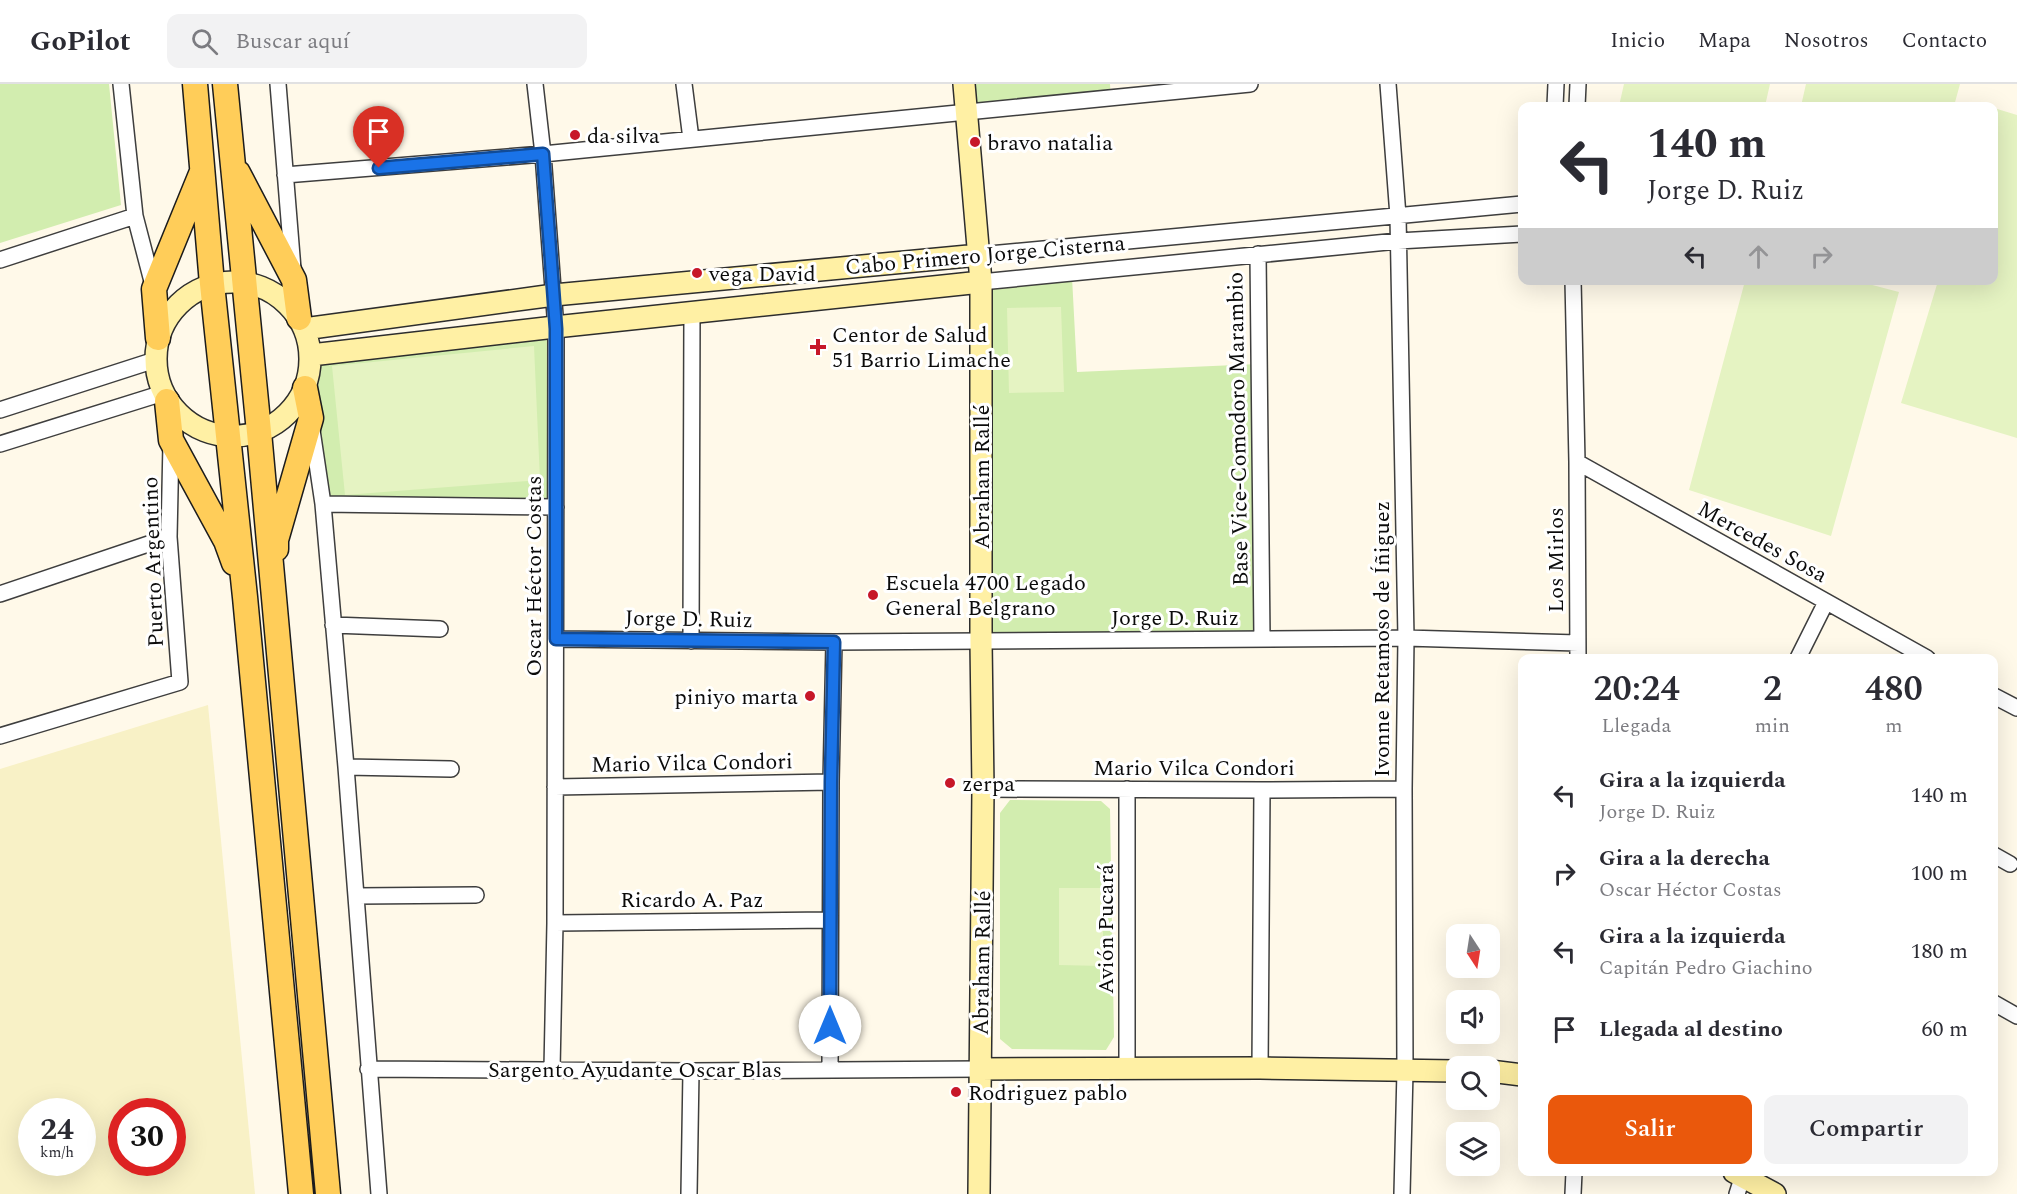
<!DOCTYPE html>
<html lang="es">
<meta charset="utf-8">
<style>
:root{--surface:#fff;--page:#f2f2f3;--text:#2b2b33;--muted:#7c7c81;--line:#e1e1e2;--accent:#ea580c}
body{margin:0;font-family:Spectral,serif;background:var(--page);color:var(--text);height:100vh;display:flex;flex-direction:column;font-size:22px;white-space:nowrap}
*{box-sizing:border-box;margin:0}
p{font-size:20px;color:var(--muted)}
.icon{flex:none;width:33px;height:33px;fill:none;stroke:currentColor;stroke-width:2;stroke-linecap:round;stroke-linejoin:round}
.map{position:relative;flex:1;overflow:hidden}
.drawer{position:absolute;left:1518px;top:570px;width:480px;height:522px;display:flex;flex-direction:column;background:var(--surface);border-radius:12px;box-shadow:0 6px 24px #0002}
.drawer>*{flex:none}
.banner{position:absolute;left:1518px;top:18px;width:480px;height:183px;border-radius:12px;box-shadow:0 6px 24px #0002;background:#fff;color:var(--text);overflow:hidden}
.needle{width:39px;rotate:168deg}
.controls{position:absolute;left:1446px;top:840px;display:grid;gap:12px}
.controls a{display:grid;place-items:center;width:54px;height:54px;border-radius:12px;background:var(--surface);box-shadow:0 6px 24px #0002;font-size:30px}
.speed{position:absolute;left:18px;top:1014px;display:flex;gap:12px;font-size:30px;font-weight:700;text-align:center}
.speed>*{display:grid;place-content:center;width:78px;height:78px;border-radius:50%;background:var(--surface);box-shadow:0 6px 24px #0002;line-height:1}
.speed small{font-size:15px;font-weight:400}
.speed .limit{border:9px solid #d22;background:#fff;color:#111}
.pin{position:absolute;display:grid;place-items:center;width:51px;height:51px;color:#fff;margin:-62px -26px;border-radius:50% 50% 50% 0;rotate:-45deg;box-shadow:0 0 6px #0007}
.pin .icon{rotate:45deg}
.me{position:absolute;width:66px;margin:-33px;rotate:0deg;stroke-linejoin:round;filter:drop-shadow(0 0 4px #0008)}
.turn{display:flex;align-items:center;gap:21px;height:126px;padding:0 30px;font-size:27px}
.turn .icon{width:78px;height:78px;stroke-width:2.5}
.turn b{display:block;font-size:42px;line-height:51px}
.lanes{display:flex;align-items:center;height:57px;padding:0 30px;background:#0003;justify-content:center;gap:30px;direction:ltr}
.lanes .off{opacity:.35}
.eta{display:flex;justify-content:space-evenly;align-items:center;height:102px;text-align:center}
.eta b{font-size:36px;font-weight:600;line-height:42px}
.cta{display:flex;gap:12px;margin-top:auto;padding:12px 30px}
.cta a{flex:1;height:69px;border-radius:12px;background:var(--accent);color:#fff;font-size:24px;font-weight:600;line-height:69px;text-align:center}
.cta a+a{background:var(--page);color:var(--text)}
ul{padding:0;list-style:none}
li{display:flex;align-items:center;gap:18px;height:78px;padding:0 30px}
li div{flex:1}
li b{display:block;font-size:22px}
li em{font-style:normal}
header{display:flex;align-items:center;gap:36px;box-sizing:border-box;height:84px;padding:0 30px;background:var(--surface);border-bottom:2px solid var(--line)}
header strong{font-size:28px}
nav{display:flex;gap:33px;margin-inline-start:auto;font-size:21px}
.search{width:420px;height:54px;background:var(--page);display:flex;align-items:center;gap:15px;box-sizing:border-box;padding:0 21px;border-radius:12px;color:var(--muted);font-size:22px}
.map>svg:first-child{display:block}
.farmland{fill:#f8f1c6;fill-rule:evenodd}
.green{fill:#d2edaf}
.pitch{fill:#e5f3c2}
.lines{fill:none;stroke-linecap:round;stroke-linejoin:round}
.street-casing{stroke:#3e3e3e;stroke-width:18}
.secondary-casing{stroke:#2d2d2d;stroke-width:24}
.primary-casing{stroke:#1c1c1c;stroke-width:27}
.street{stroke:#fff;stroke-width:15}
.secondary{stroke:#fff0a4;stroke-width:21}
.primary{stroke:#ffcd59;stroke-width:24}
.route-casing{stroke:#114b97;stroke-width:15}
.route{stroke:#1a73e8;stroke-width:10}
.poi-dot{fill:#c71729;stroke:#fff;stroke-width:2}
.labels{text-anchor:middle;stroke-width:6;stroke-linejoin:round;paint-order:stroke}
.poi-label{font-size:22px;fill:#0b0b0b;stroke:#fff;text-anchor:start}
.street-label{font-size:22px;fill:#0b0b0b;stroke:#fff}
</style>
<header>
<strong>GoPilot</strong>
<div class="search"><svg class="icon" aria-label="search" viewBox="0 0 24 24"><circle cx="10" cy="10" r="6"/><path d="M15 15l6 6"/></svg>Buscar aquí</div>
<nav><a>Inicio</a><a>Mapa</a><a>Nosotros</a><a>Contacto</a></nav>
</header>
<div class="map">
<svg width="2017" height="1110" viewBox="0 0 2017 1110">
<rect width="100%" height="100%" fill="#fff9e9"/>
<path class="farmland" d="M208,621L255,1110H0V685ZM32,1028H82V1078H32ZM122,1028H172V1078H122Z"/>
<path class="green" d="M0,0H109L121,121L0,159Z
M965,0H1110L1111,14L968,28Z
M1072,193L1077,288L1258,280L1261,554L982,556L984,201Z
M556,245L553,421L323,419L307,304L312,272Z
M1010,716L1101,717L1110,725L1114,953L1106,966L1012,965L1000,955V729Z"/>
<path class="pitch" d="M1624,0H1770L1765,22H1619Z
M1806,0H1960L1954,22H1801Z
M1994,24L2017,31V354L1901,319L1938,197L1994,196Z
M1745,197H1857L1899,208L1831,452L1689,406Z
M1061,223L1064,308L1009,309L1007,224Z
M534,262L540,396L345,411L332,282Z
M1059,804H1103V882L1059,881Z"/>
<g class="lines">
<defs>
<path id="street" d="M121,0L135,132L154,205
M278,0L293,185
M535,0L543,70L556,245L555,839L552,985
M684,0L691,55
M1388,0L1398,132L1406,554L1404,705L1405,987L1402,1110
M1555,22L1556,0
M1577,22L1578,0
M285,91L543,70L1250,0
M1258,170L1262,555
M979,171L1522,120
M0,176L135,132
M1573,196L1577,378L1578,574
M981,198L1398,157L1522,150
M0,326L155,276
M312,346L323,420L346,683L379,1110
M0,360L163,309
M1577,378L1927,574
M323,420L556,423
M0,510L169,453
M333,541L440,545
M556,555L834,558L1406,554L1578,559
M691,557L692,228
M1798,574L1826,518
M1994,612L2017,624
M0,652L180,598L169,453L171,359
M346,683L451,685
M555,703L831,698
M983,705L1262,706L1404,705
M1127,705V985
M1994,771L2010,780
M357,812L476,811
M555,839L830,836
M1994,919L2017,932
M1260,984L1262,706
M368,985L691,987L980,985
M830,985L831,698L834,558
M689,1110L691,987
M1573,1110L1574,1088
M1737,1110L1744,1088"/>
<path id="secondary" d="M964,0L981,198V557L983,705L979,1110
M156 275a77 77 0 1 1 154 0a77 77 0 1 1-154 0Z
M304,245L554,211L979,171
M311,271L555,243L981,198
M980,985L1260,984L1456,987
M1490,987L1522,991
M1734,1088L1775,1110"/>
<path id="primary" d="M195,0L212,200L245,513L301,1110
M225,0L259,348L328,1110
M238,89L294,196L299,234
M158,254L154,205L201,90
M167,317L171,356L226,457L234,479
M276,465V456L311,334L305,304"/>
</defs>
<use href="#street" class="street-casing"/>
<use href="#secondary" class="secondary-casing"/>
<use href="#primary" class="primary-casing"/>
<use href="#street" class="street"/>
<use href="#secondary" class="secondary"/>
<use href="#primary" class="primary"/>
</g>
<g class="lines">
<defs>
<path id="route" d="M379,84L543,70L556,245V555L834,558L831,698L830,942"/>
</defs>
<use href="#route" class="route-casing"/>
<use href="#route" class="route"/>
</g>
<g class="poi-dot">
<circle cx="575" cy="51" r="6"/>
<circle cx="975" cy="58" r="6"/>
<circle cx="697" cy="189" r="6"/>
<path d="M815 254h6v6h6v6h-6v6h-6v-6h-6v-6h6z"/>
<circle cx="873" cy="511" r="6"/>
<circle cx="810" cy="612" r="6"/>
<circle cx="950" cy="699" r="6"/>
<circle cx="956" cy="1008" r="6"/>
</g>
<g class="labels">
<g class="poi-label">
<text x="587" y="59">da silva</text>
<text x="987" y="66">bravo natalia</text>
<text x="709" y="197">vega David</text>
<text x="832" y="258">Centor de Salud<tspan x="832" dy="25">51 Barrio Limache</tspan></text>
<text x="885" y="506">Escuela 4700 Legado<tspan x="885" dy="25">General Belgrano</tspan></text>
<text x="798" y="620" text-anchor="end">piniyo marta</text>
<text x="962" y="707">zerpa</text>
<text x="968" y="1016">Rodriguez pablo</text>
</g>
<g class="street-label">
<text transform="translate(985 170) rotate(-5)" y="8">Cabo Primero Jorge Cisterna</text>
<text transform="translate(1237 345) rotate(-91)" y="8">Base Vice-Comodoro Marambio</text>
<text transform="translate(981 393) rotate(-90)" y="8">Abraham Rallé</text>
<text transform="translate(1763 457) rotate(29)" y="8">Mercedes Sosa</text>
<text transform="translate(1555 476) rotate(-90)" y="8">Los Mirlos</text>
<text transform="translate(152 478) rotate(-92)" y="8">Puerto Argentino</text>
<text transform="translate(533 492) rotate(-90)" y="8">Oscar Héctor Costas</text>
<text x="1175" y="541">Jorge D. Ruiz</text>
<text transform="translate(689 534) rotate(1)" y="8">Jorge D. Ruiz</text>
<text transform="translate(1381 555) rotate(-90)" y="8">Ivonne Retamoso de Íñiguez</text>
<text transform="translate(692 678) rotate(-1)" y="8">Mario Vilca Condori</text>
<text x="1194" y="691">Mario Vilca Condori</text>
<text x="692" y="823">Ricardo A. Paz</text>
<text transform="translate(1105 845) rotate(-90)" y="8">Avión Pucará</text>
<text transform="translate(981 879) rotate(-89)" y="8">Abraham Rallé</text>
<text x="635" y="993">Sargento Ayudante Oscar Blas</text>
</g>
</g>
</svg>
<div class="controls">
<a><svg class="needle" viewBox="-14 -14 28 28"><path d="M0-13l5 13h-10z" fill="#e53935"/><path d="M0 13l5-13h-10z" fill="#7c7c81"/></svg></a>
<a><svg class="icon" aria-label="sound" viewBox="0 0 24 24"><path d="M4 9h4l5-4v14l-5-4H4zM17 9q2 3 0 6"/></svg></a>
<a><svg class="icon" aria-label="search" viewBox="0 0 24 24"><circle cx="10" cy="10" r="6"/><path d="M15 15l6 6"/></svg></a>
<a><svg class="icon" aria-label="layers" viewBox="0 0 24 24"><path d="M12 4l9 5-9 5-9-5zM3 14l9 5 9-5"/></svg></a>
</div>
<div class="speed"><div>24<small>km/h</small></div><div class="limit">30</div></div>
<div class="pin" style="left:379px;top:84px;background:#d93025"><svg class="icon" aria-label="arrive" viewBox="0 0 24 24"><path d="M6 21V4h12l-3 4 3 4H6"/></svg></div>
<svg class="me" style="left:830px;top:942px" viewBox="-20 -20 40 40"><circle r="19" fill="#fff"/><path d="M0-13L10 11 0 6-10 11z" fill="#1a73e8"/></svg>
<div class="banner">
<div class="turn"><svg class="icon" aria-label="left" viewBox="0 0 24 24"><path d="M17 20v-9H6M10 6l-5 5 5 5"/></svg><div><b>140 m</b>Jorge D. Ruiz</div></div>
<div class="lanes"><svg class="icon" aria-label="left" viewBox="0 0 24 24"><path d="M17 20v-9H6M10 6l-5 5 5 5"/></svg><svg class="icon off" aria-label="ahead" viewBox="0 0 24 24"><path d="M12 20V5M6 11l6-6 6 6"/></svg><svg class="icon off" aria-label="right" viewBox="0 0 24 24"><path d="M7 20v-9h11M14 6l5 5-5 5"/></svg></div>
</div>
<section class="drawer">
<div class="eta">
<div><b>20:24</b><p>Llegada</p></div>
<div><b>2</b><p>min</p></div>
<div><b>480</b><p>m</p></div>
</div>
<ul>
<li><svg class="icon" aria-label="left" viewBox="0 0 24 24"><path d="M17 20v-9H6M10 6l-5 5 5 5"/></svg><div><b>Gira a la izquierda</b><p>Jorge D. Ruiz</p></div><em>140 m</em></li>
<li><svg class="icon" aria-label="right" viewBox="0 0 24 24"><path d="M7 20v-9h11M14 6l5 5-5 5"/></svg><div><b>Gira a la derecha</b><p>Oscar Héctor Costas</p></div><em>100 m</em></li>
<li><svg class="icon" aria-label="left" viewBox="0 0 24 24"><path d="M17 20v-9H6M10 6l-5 5 5 5"/></svg><div><b>Gira a la izquierda</b><p>Capitán Pedro Giachino</p></div><em>180 m</em></li>
<li><svg class="icon" aria-label="arrive" viewBox="0 0 24 24"><path d="M6 21V4h12l-3 4 3 4H6"/></svg><div><b>Llegada al destino</b></div><em>60 m</em></li>
</ul>
<div class="cta"><a>Salir</a><a>Compartir</a></div>
</section>
</div>
